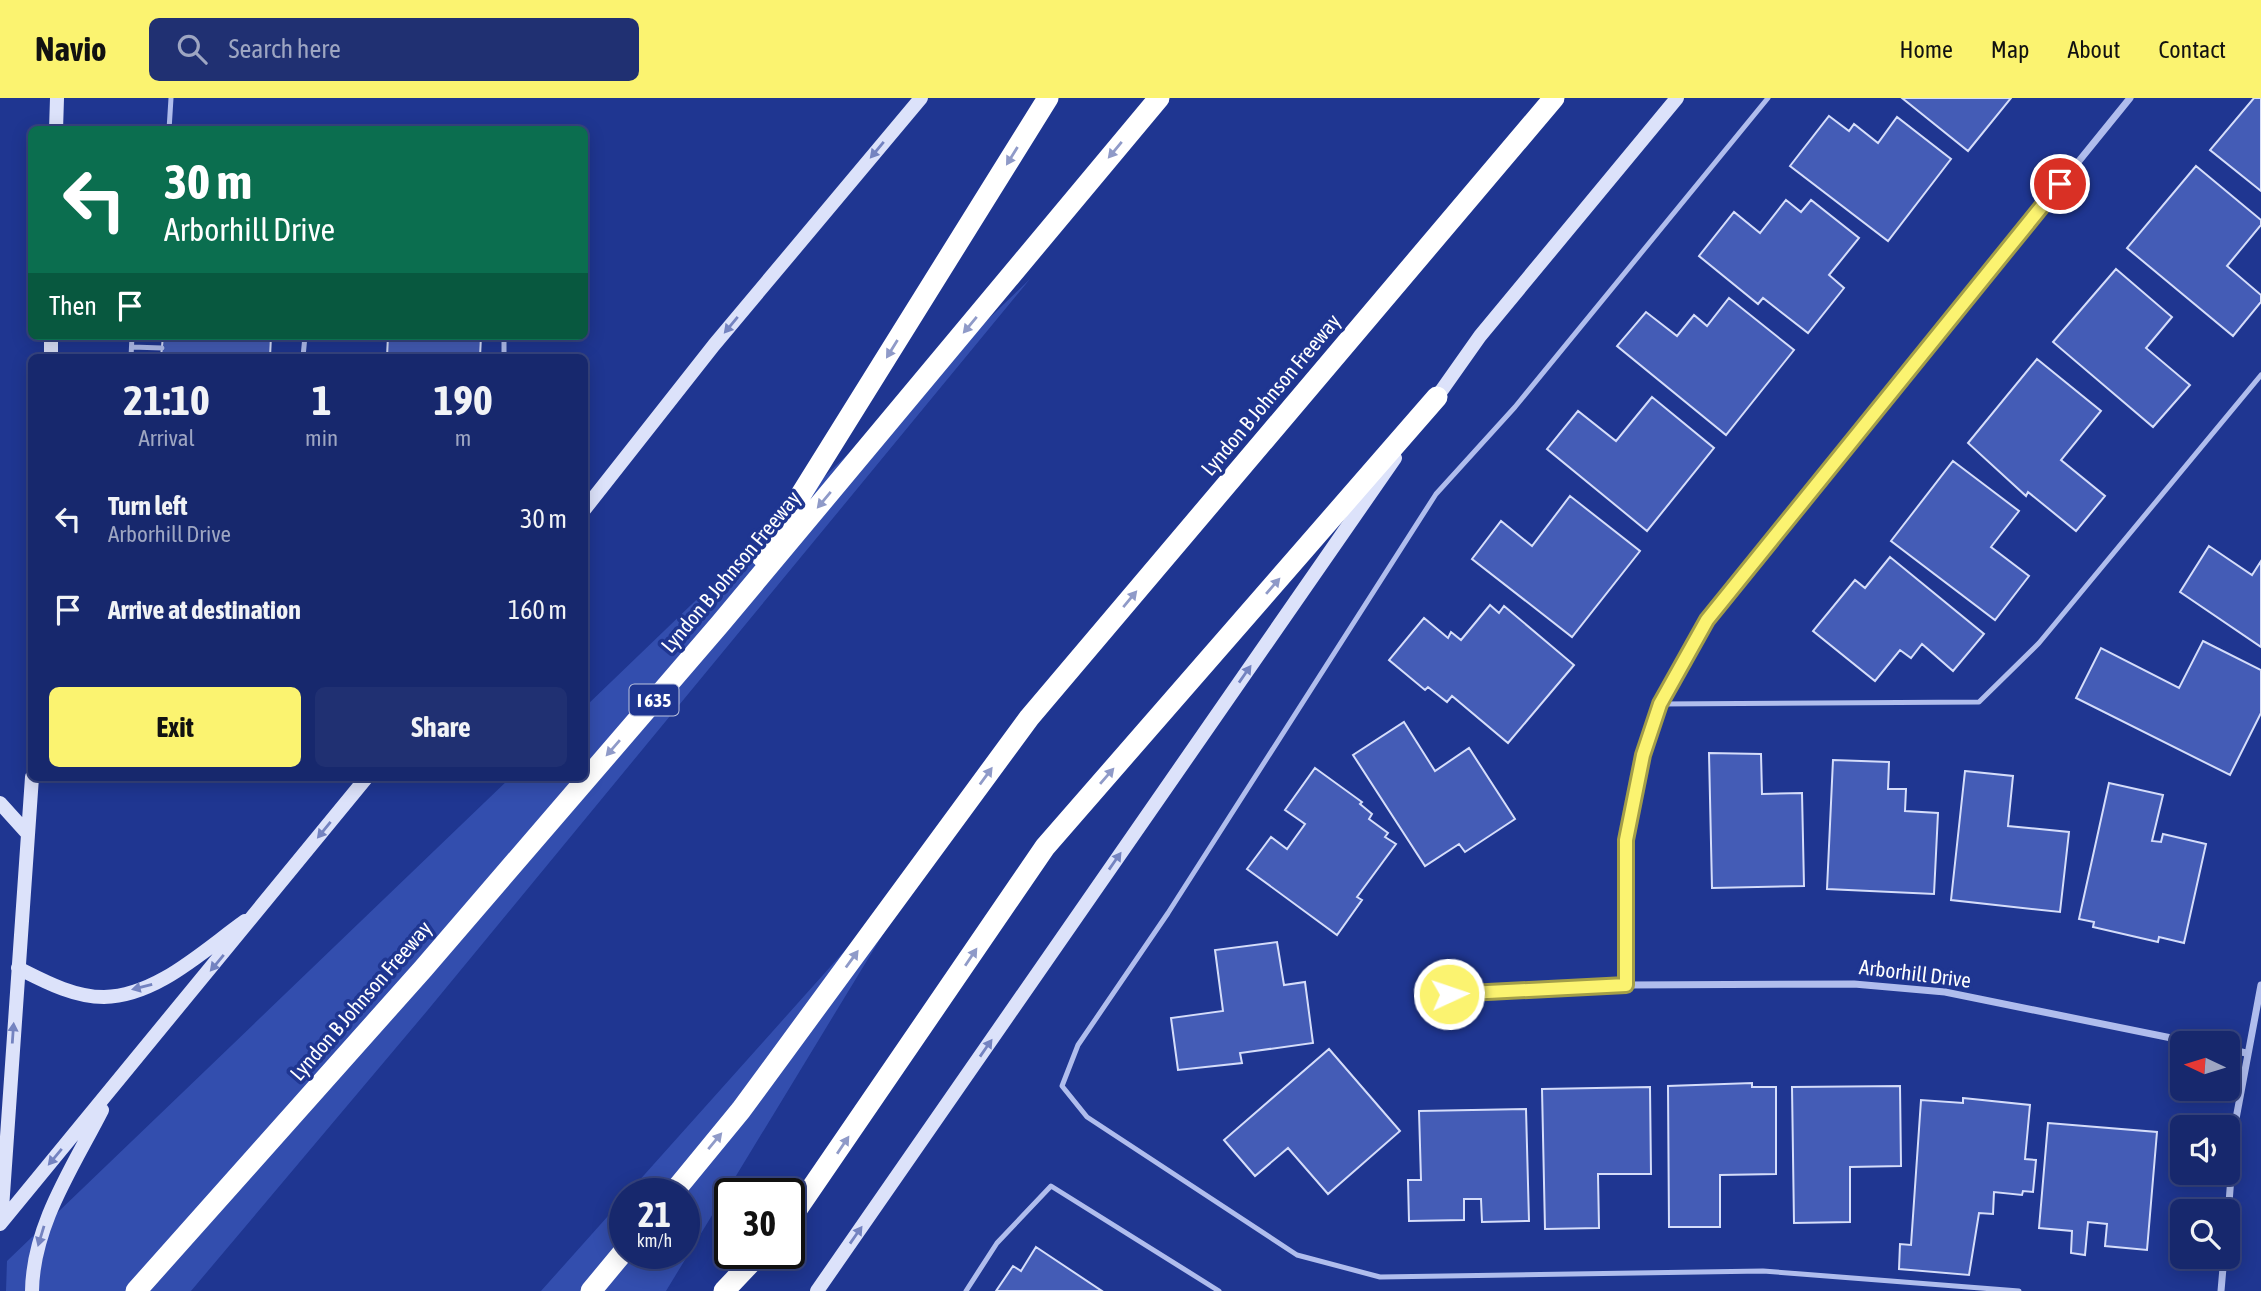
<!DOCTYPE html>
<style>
:root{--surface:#17286d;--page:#203072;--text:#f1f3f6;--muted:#9ea6c2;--line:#364480;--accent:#fbf370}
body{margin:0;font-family:"Asap Condensed",sans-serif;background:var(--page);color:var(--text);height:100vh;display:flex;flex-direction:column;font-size:26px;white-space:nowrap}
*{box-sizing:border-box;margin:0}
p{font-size:23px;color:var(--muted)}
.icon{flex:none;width:38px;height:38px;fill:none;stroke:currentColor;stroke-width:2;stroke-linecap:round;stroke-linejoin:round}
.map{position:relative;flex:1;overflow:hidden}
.sheet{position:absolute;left:28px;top:256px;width:560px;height:427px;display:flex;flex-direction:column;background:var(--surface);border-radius:10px;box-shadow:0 4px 18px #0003,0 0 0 2px var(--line)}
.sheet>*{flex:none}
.banner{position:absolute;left:28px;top:28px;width:560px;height:214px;border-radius:10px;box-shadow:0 4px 18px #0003,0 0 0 2px var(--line);background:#0b6e4f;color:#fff;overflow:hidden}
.needle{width:46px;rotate:274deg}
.buttons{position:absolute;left:2170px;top:933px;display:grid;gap:14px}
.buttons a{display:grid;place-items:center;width:70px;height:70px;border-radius:10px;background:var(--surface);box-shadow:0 4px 18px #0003,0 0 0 2px var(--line);font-size:35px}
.speed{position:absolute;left:609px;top:1080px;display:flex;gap:14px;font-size:35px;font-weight:700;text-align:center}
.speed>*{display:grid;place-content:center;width:91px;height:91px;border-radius:50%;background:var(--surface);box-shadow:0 4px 18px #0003,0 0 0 2px var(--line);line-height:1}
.speed small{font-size:18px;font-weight:400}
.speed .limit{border:4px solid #111;border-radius:10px;background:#fff;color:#111}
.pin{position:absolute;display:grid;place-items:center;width:60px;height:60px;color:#fff;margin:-30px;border:4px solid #fff;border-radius:50%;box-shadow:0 2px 7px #0007}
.me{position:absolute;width:77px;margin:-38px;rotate:87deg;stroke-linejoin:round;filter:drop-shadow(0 0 5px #0008)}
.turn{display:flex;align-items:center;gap:24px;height:147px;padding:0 21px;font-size:32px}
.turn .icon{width:91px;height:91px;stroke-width:2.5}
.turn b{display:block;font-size:49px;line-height:60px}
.then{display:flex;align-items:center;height:66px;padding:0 21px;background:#0003;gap:14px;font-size:26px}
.eta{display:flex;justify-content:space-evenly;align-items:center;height:119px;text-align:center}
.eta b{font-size:42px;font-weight:700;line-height:49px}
.cta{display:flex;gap:14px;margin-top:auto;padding:14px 21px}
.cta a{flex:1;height:80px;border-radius:10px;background:var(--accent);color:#111;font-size:28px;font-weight:700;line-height:80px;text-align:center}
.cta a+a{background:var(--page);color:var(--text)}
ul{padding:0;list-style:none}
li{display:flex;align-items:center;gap:21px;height:91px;padding:0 21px}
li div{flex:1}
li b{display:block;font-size:26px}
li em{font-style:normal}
header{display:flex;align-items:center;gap:42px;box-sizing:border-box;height:98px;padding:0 35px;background:var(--accent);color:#111}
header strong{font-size:33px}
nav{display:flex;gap:38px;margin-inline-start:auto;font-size:24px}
.search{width:490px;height:63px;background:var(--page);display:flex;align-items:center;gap:18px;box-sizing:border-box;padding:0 24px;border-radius:10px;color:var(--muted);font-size:26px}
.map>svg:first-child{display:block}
.green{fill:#334eae}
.building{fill:#445cb6;stroke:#d5ddfa;stroke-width:2}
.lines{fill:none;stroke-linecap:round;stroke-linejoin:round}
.service{stroke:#b0bded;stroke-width:5}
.minor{stroke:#b0bded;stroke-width:7}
.secondary{stroke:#dce2fa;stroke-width:14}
.motorway{stroke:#fff;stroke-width:21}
.oneway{fill:#7483c0}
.oneway2{fill:#8f9ac8}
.route-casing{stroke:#a39e49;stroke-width:18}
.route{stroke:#fbf370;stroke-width:12}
.labels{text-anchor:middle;stroke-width:7;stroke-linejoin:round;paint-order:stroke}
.shield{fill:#1f3691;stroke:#bcc3de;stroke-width:2}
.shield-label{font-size:19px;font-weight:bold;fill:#fff}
.street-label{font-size:21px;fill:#fff;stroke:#1f3691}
</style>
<header>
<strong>Navio</strong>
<div class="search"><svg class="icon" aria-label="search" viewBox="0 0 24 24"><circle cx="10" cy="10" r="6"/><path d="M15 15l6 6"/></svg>Search here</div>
<nav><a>Home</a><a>Map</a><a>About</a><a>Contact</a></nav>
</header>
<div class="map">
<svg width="2261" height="1193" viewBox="0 0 2261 1193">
<rect width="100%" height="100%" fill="#1f3691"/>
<path class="green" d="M1030,181L427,913L191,1193H6L7,1163L511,679H584L585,609Z
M933,754L666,1193H541L625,1099V1155H684V1096L628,1095Z"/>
<path class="building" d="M1902,0H2011L1968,53Z
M2254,0H2261V93L2210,52Z
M1829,18L1849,33L1854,26L1878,45L1897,19L1951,61L1888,143L1790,68Z
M2196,68L2261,122V127L2227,168L2261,197V204L2233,238L2127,150Z
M1786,102L1801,114L1811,102L1859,140L1829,177L1844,190L1808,235L1763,200L1758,206L1699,158L1734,114L1760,135Z
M2116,171L2172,219L2146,250L2190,287L2153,329L2053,244Z
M1729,200L1794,252L1726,337L1617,248L1646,214L1677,238L1694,217L1707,228Z
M163,238H271L270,259H161Z
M388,238H481L480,259H387Z
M2037,261L2101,313L2061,362L2105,398L2076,433L2028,394L2026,398L1968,345Z
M1652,299L1714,350L1647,433L1547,351L1578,313L1616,343Z
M1953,363L2019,413L1991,449L2029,478L1995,522L1891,443Z
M1570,398L1640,453L1572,539L1472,461L1501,423L1532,448Z
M2209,448L2252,477L2261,463V549L2180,494Z
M1890,459L1984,536L1953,573L1922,546L1911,560L1900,552L1875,583L1813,533L1855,482L1865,490Z
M1490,507L1499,515L1504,508L1574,567L1508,645L1452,598L1447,604L1428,589L1425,592L1389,562L1424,520L1448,540L1451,534L1461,542Z
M2203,543L2261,572V615L2230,677L2076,600L2101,550L2179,590Z
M1404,624L1435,673L1469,650L1515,721L1465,754L1459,746L1425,768L1353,657Z
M1709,655L1761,656L1762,696L1802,695L1804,788L1712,790Z
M1833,662L1889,664L1888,691H1906L1905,713L1938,715L1934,796L1827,791Z
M1315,670L1362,704L1360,706L1372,716L1369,721L1388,735L1385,739L1396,746L1357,799L1362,802L1337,837L1247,771L1271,739L1287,751L1305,726L1285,712Z
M1965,673L2013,678L2008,728L2069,734L2060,814L1951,802Z
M2109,685L2163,697L2152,743L2161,744L2163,736L2206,746L2184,845L2159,839L2158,844L2093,829L2094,824L2079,821Z
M1277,844L1284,887L1305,884L1313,945L1240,955L1242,965L1178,972L1171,920L1223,913L1215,852Z
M1329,951L1400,1033L1328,1096L1288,1050L1255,1078L1224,1042Z
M1752,985V989H1776V1076L1720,1077V1129H1669L1668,988Z
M1900,988L1901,1068L1850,1069V1124L1794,1125L1792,989Z
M1650,989L1651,1076H1598L1599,1130L1545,1131L1542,991Z
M1963,1000L2030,1007L2025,1061L2036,1062L2033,1094L2023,1093L2022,1097L1994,1094L1993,1116L1979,1115L1969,1177L1899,1171L1900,1146L1911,1147L1921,1002L1963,1005Z
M1526,1011L1529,1123L1482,1124L1481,1101H1464V1122L1409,1123L1408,1082H1421L1419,1013Z
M2048,1025L2157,1034L2147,1152L2105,1148L2107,1126L2088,1124L2085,1157L2071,1155L2072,1133L2039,1130Z
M1036,1149L1102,1193H996L1013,1168L1021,1173Z"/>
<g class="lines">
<path class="service" d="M1768,0L1515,309L1436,396L1168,815L1078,947L1062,988L1087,1019L1297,1157L1380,1179L1763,1173L2019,1193
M169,32L171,0
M504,238V259
M132,249L162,250
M270,257L303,259
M131,259L132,238
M303,259L305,238
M1660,606L1979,604L2039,545L2261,277
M966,1193L997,1145L1051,1088L1219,1193"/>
<path class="minor" d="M1626,887V742L1643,657L1660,606L1707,522L2130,0
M1449,896L1626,887L1854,886L1945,894L2196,945
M2228,951L2246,955
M2228,1118L2235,1026L2261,887
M2221,1193L2224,1158"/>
<path class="secondary" d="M56,32L57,0
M51,259V238
M1432,306L1480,238L1677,0
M584,412L714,247L921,0
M0,705L28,736
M18,870C44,883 73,899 104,899C157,898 204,852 245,823
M1,1125L32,679
M0,1126L367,679
M32,1193C33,1127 73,1069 102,1012
M817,1193L1395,360"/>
<path class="motorway" d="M762,459L1048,0
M672,1096L741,1012L1029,620L1554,0
M789,1123L1045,749L1437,299
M136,1193L423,871L720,526L1159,0
M591,1193L625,1152
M724,1193L760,1155"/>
</g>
<defs><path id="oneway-solid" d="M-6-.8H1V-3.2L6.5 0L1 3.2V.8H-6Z" transform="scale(1.75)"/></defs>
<g class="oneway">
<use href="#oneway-solid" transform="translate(877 52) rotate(130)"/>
<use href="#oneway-solid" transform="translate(731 227) rotate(130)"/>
<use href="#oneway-solid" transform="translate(1245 576) rotate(-55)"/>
<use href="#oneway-solid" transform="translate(324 732) rotate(129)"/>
<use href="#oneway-solid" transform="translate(1115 763) rotate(-55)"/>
<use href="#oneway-solid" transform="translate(217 865) rotate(130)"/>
<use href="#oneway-solid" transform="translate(142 889) rotate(166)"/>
<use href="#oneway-solid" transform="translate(13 935) rotate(-86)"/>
<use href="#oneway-solid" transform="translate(986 950) rotate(-55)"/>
<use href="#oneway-solid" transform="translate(55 1059) rotate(130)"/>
<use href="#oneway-solid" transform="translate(856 1137) rotate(-55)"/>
<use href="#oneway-solid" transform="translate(41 1138) rotate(107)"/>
</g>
<g class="oneway2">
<use href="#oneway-solid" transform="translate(1115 52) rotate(130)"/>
<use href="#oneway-solid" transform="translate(1012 58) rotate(122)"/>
<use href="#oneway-solid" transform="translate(970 227) rotate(130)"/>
<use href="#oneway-solid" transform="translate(892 251) rotate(122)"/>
<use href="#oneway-solid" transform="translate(824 402) rotate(130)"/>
<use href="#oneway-solid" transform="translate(1273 488) rotate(-49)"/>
<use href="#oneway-solid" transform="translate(1130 501) rotate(-50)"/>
<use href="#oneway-solid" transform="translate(613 650) rotate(131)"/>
<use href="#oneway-solid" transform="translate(986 678) rotate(-54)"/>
<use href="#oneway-solid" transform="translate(1107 678) rotate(-49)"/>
<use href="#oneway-solid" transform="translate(971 859) rotate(-56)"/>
<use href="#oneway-solid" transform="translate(852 861) rotate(-54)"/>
<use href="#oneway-solid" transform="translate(715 1043) rotate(-50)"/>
<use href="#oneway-solid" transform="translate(843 1047) rotate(-56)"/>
</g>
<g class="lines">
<defs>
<path id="route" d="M1449,896L1626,887V742L1643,657L1660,606L1707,522L2060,86"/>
</defs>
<use href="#route" class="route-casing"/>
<use href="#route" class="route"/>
</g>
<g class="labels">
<rect class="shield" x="629.5" y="586.5" width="49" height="31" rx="5"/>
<g class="shield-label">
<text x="654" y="609">I 635</text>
</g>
<g class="street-label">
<text transform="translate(1271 297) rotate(-50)" y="7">Lyndon B Johnson Freeway</text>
<text transform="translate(731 474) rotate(-50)" y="7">Lyndon B Johnson Freeway</text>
<text transform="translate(1915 876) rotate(7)" y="7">Arborhill Drive</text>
<text transform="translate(361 903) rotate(-49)" y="7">Lyndon B Johnson Freeway</text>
</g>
</g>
</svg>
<div class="buttons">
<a><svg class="needle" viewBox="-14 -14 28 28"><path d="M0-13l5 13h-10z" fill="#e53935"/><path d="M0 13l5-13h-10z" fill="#9ea6c2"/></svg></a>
<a><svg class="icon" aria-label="sound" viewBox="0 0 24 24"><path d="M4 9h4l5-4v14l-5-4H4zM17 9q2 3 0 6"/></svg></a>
<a><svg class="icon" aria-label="search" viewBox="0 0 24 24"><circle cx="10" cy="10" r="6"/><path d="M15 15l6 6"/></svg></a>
</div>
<div class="speed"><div>21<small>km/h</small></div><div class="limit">30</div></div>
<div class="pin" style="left:2060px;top:86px;background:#d93025"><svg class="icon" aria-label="arrive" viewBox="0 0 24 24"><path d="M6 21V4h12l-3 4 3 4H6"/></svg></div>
<svg class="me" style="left:1449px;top:896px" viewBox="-20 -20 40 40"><circle r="17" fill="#fbf370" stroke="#fff" stroke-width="3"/><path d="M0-11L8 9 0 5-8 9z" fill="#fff"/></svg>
<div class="banner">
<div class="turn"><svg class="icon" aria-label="left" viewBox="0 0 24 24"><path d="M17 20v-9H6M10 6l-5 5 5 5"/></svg><div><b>30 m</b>Arborhill Drive</div></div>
<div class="then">Then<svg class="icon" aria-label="arrive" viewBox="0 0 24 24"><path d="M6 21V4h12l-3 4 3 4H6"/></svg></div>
</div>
<section class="sheet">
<div class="eta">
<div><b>21:10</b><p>Arrival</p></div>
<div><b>1</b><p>min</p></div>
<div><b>190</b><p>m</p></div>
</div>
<ul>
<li><svg class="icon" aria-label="left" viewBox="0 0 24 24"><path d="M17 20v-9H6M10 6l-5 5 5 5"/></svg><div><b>Turn left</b><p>Arborhill Drive</p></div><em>30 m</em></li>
<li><svg class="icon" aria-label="arrive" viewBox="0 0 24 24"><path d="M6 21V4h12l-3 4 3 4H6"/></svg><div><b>Arrive at destination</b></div><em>160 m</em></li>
</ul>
<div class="cta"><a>Exit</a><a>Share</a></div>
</section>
</div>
